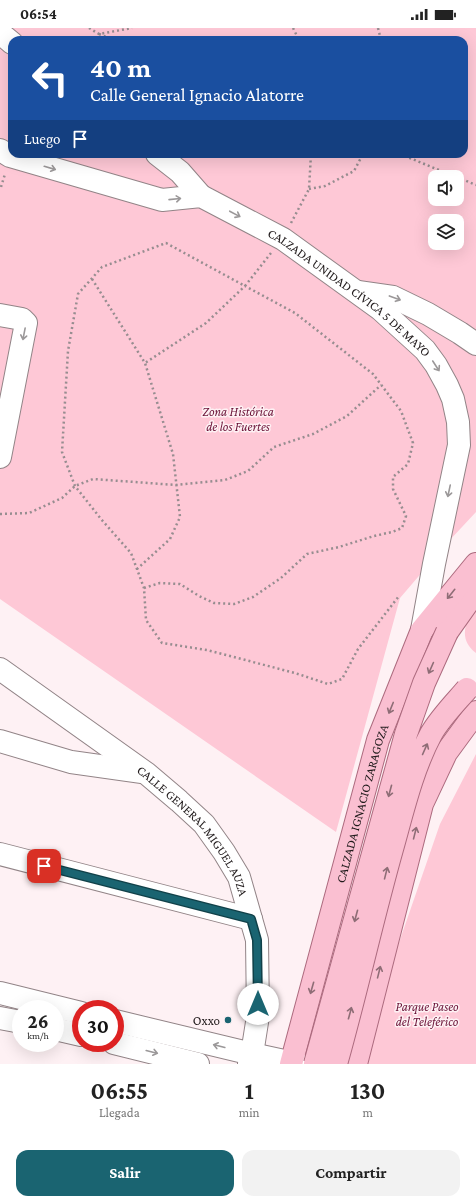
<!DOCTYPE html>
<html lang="es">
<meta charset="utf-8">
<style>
:root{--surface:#fff;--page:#f2f2f2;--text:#222;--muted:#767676;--accent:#1a6471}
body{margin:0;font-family:"Crimson Pro",serif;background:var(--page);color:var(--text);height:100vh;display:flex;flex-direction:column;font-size:15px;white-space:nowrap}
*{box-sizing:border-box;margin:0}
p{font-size:13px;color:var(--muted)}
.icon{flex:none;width:22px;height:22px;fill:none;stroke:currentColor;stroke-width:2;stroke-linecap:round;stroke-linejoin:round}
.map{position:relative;height:1036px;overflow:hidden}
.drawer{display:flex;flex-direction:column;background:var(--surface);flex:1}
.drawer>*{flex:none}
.banner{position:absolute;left:8px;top:8px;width:460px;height:122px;border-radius:12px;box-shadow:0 4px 16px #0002;background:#1a4fa0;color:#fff;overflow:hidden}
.tools{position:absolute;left:428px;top:142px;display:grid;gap:8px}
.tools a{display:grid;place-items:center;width:36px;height:36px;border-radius:8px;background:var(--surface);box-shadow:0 4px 16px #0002;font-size:20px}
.speed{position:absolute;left:12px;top:972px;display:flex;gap:8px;font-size:20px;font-weight:700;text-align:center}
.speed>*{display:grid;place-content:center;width:52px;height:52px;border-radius:50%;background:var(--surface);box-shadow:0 4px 16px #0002;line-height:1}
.speed small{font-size:10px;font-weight:400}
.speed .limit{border:6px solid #d22;background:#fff;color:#111}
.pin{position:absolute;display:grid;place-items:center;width:34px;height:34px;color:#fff;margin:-17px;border-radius:8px;box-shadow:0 2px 6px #0006}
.me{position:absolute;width:44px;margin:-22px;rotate:0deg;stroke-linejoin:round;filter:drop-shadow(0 0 3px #0008)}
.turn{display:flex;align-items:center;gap:14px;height:84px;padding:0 16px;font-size:18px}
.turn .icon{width:52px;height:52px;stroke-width:2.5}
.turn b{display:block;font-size:28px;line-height:34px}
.then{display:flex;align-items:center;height:38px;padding:0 16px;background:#0003;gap:8px;font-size:15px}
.eta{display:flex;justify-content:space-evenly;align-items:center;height:68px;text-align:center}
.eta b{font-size:24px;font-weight:700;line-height:28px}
.action{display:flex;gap:8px;margin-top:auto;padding:8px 16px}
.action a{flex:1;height:46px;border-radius:12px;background:var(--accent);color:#fff;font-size:16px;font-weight:700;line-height:46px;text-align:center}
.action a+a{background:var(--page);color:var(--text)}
.status{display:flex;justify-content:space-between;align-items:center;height:28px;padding:0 20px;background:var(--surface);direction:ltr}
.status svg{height:11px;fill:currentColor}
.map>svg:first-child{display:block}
.green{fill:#fec8d6;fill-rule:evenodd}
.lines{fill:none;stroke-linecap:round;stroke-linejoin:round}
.minor-casing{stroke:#928487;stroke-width:24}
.major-casing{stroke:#ac6a7e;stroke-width:24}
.path{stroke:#978d90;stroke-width:2.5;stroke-dasharray:2 3;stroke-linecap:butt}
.minor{stroke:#fff;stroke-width:22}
.major{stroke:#fabfd1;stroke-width:22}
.major-bridge-casing{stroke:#ac6a7e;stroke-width:24;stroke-linecap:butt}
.major-bridge{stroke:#fabfd1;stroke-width:22}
.oneway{stroke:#9b9899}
.oneway2{stroke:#8e6d76}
.route-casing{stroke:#114149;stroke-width:10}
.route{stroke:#1a6471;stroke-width:7}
.poi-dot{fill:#1a6471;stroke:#fef1f4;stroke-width:1.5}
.labels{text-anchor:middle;stroke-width:3;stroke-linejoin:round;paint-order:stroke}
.street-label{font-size:13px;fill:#211b1c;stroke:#fef1f4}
.park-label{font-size:13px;font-style:italic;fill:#6a1237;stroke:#fef1f4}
.poi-label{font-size:13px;fill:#211b1c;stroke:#fef1f4;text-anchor:end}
</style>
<div class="status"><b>06:54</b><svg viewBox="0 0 49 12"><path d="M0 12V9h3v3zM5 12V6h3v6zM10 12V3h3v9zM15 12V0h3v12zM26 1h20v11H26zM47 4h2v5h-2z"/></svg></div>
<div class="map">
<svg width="476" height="1036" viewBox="0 0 476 1036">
<rect width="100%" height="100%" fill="#fef1f4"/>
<path class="green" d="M0,0H476V484L448,514L400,570L336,804L0,571ZM12,12H464V126H12ZM435,149H457V171H435ZM435,193H457V215H435Z
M476,577V625C457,610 466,593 476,577Z
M476,726V1036H357L440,796Z"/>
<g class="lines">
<defs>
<g id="minor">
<path d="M0,5L12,15"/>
<path id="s1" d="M0,122L10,128L162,172L201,168L283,211L380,281L425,322L436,337L447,357L453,371L458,394L459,417L434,536L422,602"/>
<path d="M157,126L180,144L201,168"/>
<path d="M358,264L393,269L428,286L460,305L476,316"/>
<path d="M0,287L22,291L26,295L0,429"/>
<path id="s2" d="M0,641L146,745L179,773L204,796L224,824L239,849L257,912L258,988L252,1026L249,1036"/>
<path d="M0,713L71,734L142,744"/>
<path d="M0,826L251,891"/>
<path d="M0,965L81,985"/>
<path d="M0,990L21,994"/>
<path d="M115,993L252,1026L298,1036"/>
<path d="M55,1001L81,1007"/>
<path d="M114,1015L198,1036"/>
</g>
<g id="major">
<path d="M447,604L476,563"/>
<path id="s3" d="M291,1036L378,712L422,602L476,536"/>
<path d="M356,1036L422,776L446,725L476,684"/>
</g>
</defs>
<use href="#minor" class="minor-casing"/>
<use href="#major" class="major-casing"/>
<path class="path" d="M89,0L99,6L132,0
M293,0L298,10V12
M378,0L381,12
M99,6L114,12
M400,126L456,149
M457,149L476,157
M1,159L5,146
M309,161L325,158L354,143L363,126
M291,195L309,161L311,126
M271,225L245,258L166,215L102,239L78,266L68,323L62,424L75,458L101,491L131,525L144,560L146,592L162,615L207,622L295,645L328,656L342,651L358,621L399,568
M92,251L145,335L173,426L180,489L170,511L137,541
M0,486L29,485L62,470L75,458L93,451L176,457L225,452L248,443L274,419L313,406L347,388L381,357
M144,560L160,555L180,556L199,568L214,575L234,576L253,569L281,550L307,526L339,519L374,508L392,504L402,500L406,488L393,461V449L408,436L413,415L401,383L373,346L295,285L245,258L206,295L145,335"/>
<use href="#minor" class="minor"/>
<use href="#major" class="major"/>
<defs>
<path id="major-bridge" d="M315,1036L406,706L424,655L447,604
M336,1036C356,965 372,892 392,821C403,782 412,742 431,706C440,690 455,675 467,661"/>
</defs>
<use href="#major-bridge" class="major-bridge-casing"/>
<use href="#major-bridge" class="major-bridge"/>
</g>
<defs><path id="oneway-shaft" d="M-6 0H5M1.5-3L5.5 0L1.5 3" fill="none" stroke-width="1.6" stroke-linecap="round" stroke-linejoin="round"/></defs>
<g class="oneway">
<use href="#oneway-shaft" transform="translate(50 140) rotate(16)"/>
<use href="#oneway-shaft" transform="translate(175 171) rotate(-6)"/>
<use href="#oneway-shaft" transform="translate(235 186) rotate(28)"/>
<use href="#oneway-shaft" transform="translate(395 270) rotate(20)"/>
<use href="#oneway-shaft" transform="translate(24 306) rotate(101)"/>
<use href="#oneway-shaft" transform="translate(436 338) rotate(57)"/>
<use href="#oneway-shaft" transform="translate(449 463) rotate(102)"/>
<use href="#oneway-shaft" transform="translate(219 1018) rotate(-166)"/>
<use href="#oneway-shaft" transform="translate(152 1024) rotate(14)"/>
</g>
<g class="oneway2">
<use href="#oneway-shaft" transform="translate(451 566) rotate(129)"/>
<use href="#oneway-shaft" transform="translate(431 640) rotate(114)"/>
<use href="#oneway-shaft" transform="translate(391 680) rotate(112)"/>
<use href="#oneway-shaft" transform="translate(425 721) rotate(-66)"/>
<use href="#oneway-shaft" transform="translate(390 763) rotate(105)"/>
<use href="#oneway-shaft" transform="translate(415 805) rotate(-76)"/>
<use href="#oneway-shaft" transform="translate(386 845) rotate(-76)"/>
<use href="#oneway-shaft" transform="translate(356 888) rotate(105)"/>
<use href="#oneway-shaft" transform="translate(379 944) rotate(-76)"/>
<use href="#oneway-shaft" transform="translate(312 960) rotate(106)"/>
<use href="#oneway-shaft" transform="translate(350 985) rotate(-75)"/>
</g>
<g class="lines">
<defs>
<path id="route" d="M44,838L251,891L257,912L258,976"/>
</defs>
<use href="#route" class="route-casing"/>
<use href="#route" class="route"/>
</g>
<circle class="poi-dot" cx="228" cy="992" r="4"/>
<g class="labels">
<g class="street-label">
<text dy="5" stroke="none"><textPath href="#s1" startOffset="387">CALZADA UNIDAD CÍVICA 5 DE MAYO</textPath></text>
<text dy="5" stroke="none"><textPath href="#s3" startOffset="270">CALZADA IGNACIO ZARAGOZA</textPath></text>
<text dy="5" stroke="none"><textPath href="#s2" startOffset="255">CALLE GENERAL MIGUEL AUZA</textPath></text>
</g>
<g class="park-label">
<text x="238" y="388">Zona Histórica<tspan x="238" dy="15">de los Fuertes</tspan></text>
<text x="427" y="983">Parque Paseo<tspan x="427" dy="15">del Teleférico</tspan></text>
</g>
<g class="poi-label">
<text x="220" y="997">Oxxo</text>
</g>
</g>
</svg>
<div class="tools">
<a><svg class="icon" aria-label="sound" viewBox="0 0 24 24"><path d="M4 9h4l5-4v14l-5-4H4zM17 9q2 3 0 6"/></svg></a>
<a><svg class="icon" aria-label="layers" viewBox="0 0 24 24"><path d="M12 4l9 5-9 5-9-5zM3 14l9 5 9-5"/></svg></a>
</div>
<div class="speed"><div>26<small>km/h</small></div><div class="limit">30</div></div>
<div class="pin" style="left:44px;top:838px;background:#d93025"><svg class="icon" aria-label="arrive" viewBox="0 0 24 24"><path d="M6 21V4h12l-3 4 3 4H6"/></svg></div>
<svg class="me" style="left:258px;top:976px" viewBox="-20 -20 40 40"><circle r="19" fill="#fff"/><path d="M0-13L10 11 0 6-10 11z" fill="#1a6471"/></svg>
<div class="banner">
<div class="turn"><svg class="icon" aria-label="left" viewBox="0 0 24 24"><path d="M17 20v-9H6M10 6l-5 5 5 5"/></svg><div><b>40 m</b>Calle General Ignacio Alatorre</div></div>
<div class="then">Luego<svg class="icon" aria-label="arrive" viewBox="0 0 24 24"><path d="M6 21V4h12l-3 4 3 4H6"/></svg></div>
</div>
</div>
<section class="drawer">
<div class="eta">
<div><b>06:55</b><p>Llegada</p></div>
<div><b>1</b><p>min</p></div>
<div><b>130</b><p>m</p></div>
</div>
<div class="action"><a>Salir</a><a>Compartir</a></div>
</section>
